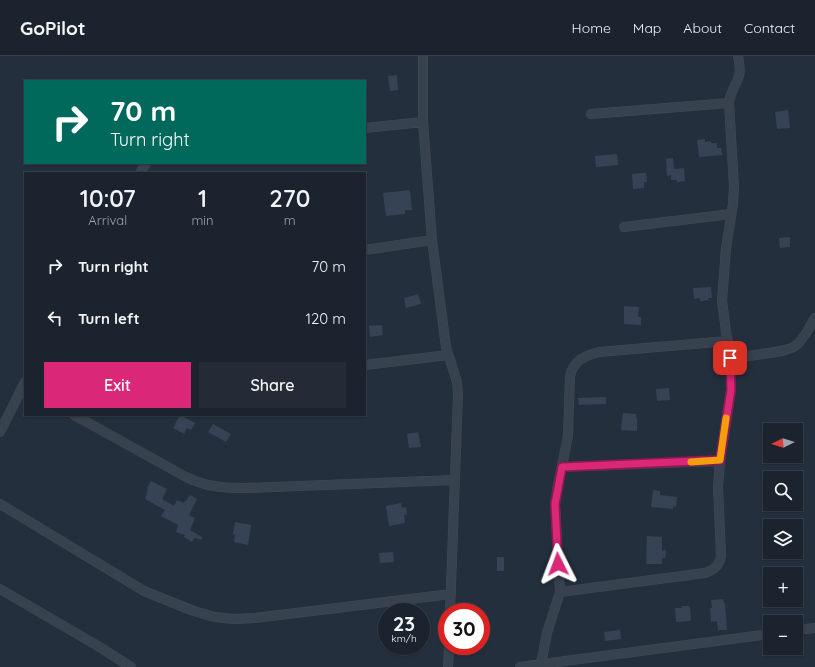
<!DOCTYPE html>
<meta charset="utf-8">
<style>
:root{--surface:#1b232e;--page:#242b36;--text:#f1f3f6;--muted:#a0a4aa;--line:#39404a;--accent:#db2777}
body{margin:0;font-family:Quicksand,sans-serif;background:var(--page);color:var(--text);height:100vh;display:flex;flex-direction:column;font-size:15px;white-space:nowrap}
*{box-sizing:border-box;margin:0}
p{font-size:13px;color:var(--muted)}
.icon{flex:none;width:22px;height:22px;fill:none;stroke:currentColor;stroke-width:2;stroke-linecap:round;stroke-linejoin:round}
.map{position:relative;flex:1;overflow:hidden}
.sheet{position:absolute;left:24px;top:116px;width:342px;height:244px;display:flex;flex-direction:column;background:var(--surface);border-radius:0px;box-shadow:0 1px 3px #0004,0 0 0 1px var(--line)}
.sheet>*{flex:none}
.hud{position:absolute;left:24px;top:24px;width:342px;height:84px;border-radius:0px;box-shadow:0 1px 3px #0004,0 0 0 1px var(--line);background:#00695c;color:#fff;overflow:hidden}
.needle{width:26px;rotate:265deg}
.buttons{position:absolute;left:763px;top:367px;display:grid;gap:8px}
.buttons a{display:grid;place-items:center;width:40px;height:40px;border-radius:0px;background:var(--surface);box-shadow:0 1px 3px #0004,0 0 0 1px var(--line);font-size:20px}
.speed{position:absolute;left:378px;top:547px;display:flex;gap:8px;font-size:20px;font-weight:700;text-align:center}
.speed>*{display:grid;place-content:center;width:52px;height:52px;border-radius:50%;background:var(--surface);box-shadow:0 1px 3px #0004,0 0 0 1px var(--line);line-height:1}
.speed small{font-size:10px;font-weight:400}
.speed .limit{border:6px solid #d22;background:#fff;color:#111}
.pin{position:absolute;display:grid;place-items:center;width:34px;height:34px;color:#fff;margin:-17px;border-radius:8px;box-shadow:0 2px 6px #0006}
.me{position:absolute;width:44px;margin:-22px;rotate:357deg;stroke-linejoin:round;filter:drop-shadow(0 0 3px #0008)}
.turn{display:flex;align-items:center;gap:14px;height:84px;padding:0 20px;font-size:18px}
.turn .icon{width:52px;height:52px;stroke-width:2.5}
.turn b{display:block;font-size:28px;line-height:34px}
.eta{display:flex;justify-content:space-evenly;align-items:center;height:68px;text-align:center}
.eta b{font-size:24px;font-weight:600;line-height:28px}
.cta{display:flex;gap:8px;margin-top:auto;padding:8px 20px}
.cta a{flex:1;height:46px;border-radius:0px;background:var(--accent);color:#fff;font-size:16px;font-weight:600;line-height:46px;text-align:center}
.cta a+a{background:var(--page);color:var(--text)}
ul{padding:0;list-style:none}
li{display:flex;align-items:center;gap:12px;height:52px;padding:0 20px}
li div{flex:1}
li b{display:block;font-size:15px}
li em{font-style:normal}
header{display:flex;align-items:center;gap:24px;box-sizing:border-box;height:56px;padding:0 20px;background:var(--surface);border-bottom:1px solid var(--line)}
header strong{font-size:19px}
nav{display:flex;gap:22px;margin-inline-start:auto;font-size:14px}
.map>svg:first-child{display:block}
.building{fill:#364354}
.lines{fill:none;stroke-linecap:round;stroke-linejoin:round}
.street-casing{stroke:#414a57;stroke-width:10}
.street{stroke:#38414e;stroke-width:9}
.route-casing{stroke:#8e194d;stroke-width:10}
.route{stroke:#db2777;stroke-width:7}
.slow{stroke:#f59e0b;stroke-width:7}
</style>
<header>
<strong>GoPilot</strong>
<nav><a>Home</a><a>Map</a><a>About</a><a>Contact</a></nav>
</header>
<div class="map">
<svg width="815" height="611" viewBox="0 0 815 611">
<rect width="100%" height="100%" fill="#242f3e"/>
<path class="building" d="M397,19L398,34L390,35L388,20Z
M788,54L790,72L777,73L775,56Z
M705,83V86L711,85V87H717V92H721L722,99L699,101L697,84Z
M617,98L618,109L596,111L595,100Z
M673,102L674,113L684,112L685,125L677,126V124H671V119L667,120L666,103Z
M643,117H646L647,126H644V132L633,133L632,118Z
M410,134L412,154H405V158L386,160L383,137Z
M790,181V191L780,192L779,182Z
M711,231L712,242H708L709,244L700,245V242L694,243L693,232Z
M418,238L421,248L406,252L404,242Z
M624,250L639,251L638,261H641V269L624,268Z
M382,269L383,279L370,281L369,270Z
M669,332L670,344L657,345L656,333Z
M606,341V348L579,349L578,342Z
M623,357L636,358V362H637V375L621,374Z
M180,359L195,367L191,374L187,372L184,378L173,372Z
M213,368L231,378L226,386L208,376Z
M418,376L421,391L409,392L407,378Z
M151,425L167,433L162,443L174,450L177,444L184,447L185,445H186L190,439L197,443L189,459L195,462L190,474L202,481V484L195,482L192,486L184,481L185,479L176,476L178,469L161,460L165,454L145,443L148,433L147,432Z
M653,434L660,435V439L677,441L676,451L673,450V453L651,451Z
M401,447L402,452L406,451L407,458L404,459L405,467L389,470L386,450Z
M235,466L251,469L248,489L234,486L235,479L233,478Z
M647,480L662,481V494H666L665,502H662V508H646Z
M393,496L394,506L380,507L379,497Z
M497,501H504V515H497Z
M723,543L724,547H725L727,574H718L717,565L711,566L710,552H712L711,544Z
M682,550H690L691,565L676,566L675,552H682Z
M620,574L621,583L605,585L604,576Z"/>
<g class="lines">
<defs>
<path id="street" d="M423,0V66L432,184L446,291L457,326L458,339L450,556
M591,58L729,47
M365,72L423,66
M140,117L146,107
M624,171L731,158
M365,194L432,184
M730,302C744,300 786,297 795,290C804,284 809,271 815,262
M365,309L448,299
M74,359L186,421C207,431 222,432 245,432L455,424
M0,376L25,326
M562,411L720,405
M0,448L144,535L191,554L214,561L235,563L255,562L451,538
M0,533L98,590L131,611
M560,536L555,448L557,434L568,380L570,320C574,304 584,300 599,296L728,285
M796,574L815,572
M541,608L547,577L560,536L705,517C715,513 719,510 721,500L718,431L720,405L731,334V314L722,245L726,192L733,148L734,130L729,47C730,37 736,29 739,20C741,13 739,6 738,0
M448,611L449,590
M520,611L770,578"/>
</defs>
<use href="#street" class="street-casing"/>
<use href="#street" class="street"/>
</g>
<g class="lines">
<defs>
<path id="route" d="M558,508L555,448L562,411L720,404L731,334L730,302"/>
</defs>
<use href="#route" class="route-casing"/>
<use href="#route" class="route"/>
<path class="slow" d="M691,406L720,404L726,362"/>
</g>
</svg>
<div class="buttons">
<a><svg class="needle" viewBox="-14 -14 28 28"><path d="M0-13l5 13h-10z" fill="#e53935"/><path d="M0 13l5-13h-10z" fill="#a0a4aa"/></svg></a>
<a><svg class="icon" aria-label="search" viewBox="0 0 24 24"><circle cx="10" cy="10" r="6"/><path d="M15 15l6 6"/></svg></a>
<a><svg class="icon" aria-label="layers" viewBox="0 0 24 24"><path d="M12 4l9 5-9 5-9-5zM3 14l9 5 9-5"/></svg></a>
<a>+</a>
<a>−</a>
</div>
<div class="speed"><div>23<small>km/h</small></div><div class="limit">30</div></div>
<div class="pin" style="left:730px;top:302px;background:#d93025"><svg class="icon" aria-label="arrive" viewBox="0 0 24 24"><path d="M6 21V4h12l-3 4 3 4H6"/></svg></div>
<svg class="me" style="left:558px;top:508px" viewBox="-20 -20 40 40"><path d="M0-17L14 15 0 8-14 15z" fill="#db2777" stroke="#fff" stroke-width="4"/></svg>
<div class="hud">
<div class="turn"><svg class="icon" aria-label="right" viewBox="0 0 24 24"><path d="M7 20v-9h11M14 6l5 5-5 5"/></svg><div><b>70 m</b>Turn right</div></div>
</div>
<section class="sheet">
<div class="eta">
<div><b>10:07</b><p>Arrival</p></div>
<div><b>1</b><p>min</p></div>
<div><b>270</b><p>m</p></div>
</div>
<ul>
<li><svg class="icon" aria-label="right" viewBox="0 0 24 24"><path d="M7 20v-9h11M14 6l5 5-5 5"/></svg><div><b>Turn right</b></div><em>70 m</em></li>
<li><svg class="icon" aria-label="left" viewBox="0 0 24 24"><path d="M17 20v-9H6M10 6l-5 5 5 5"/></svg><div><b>Turn left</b></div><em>120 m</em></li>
</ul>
<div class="cta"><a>Exit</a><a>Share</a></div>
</section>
</div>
